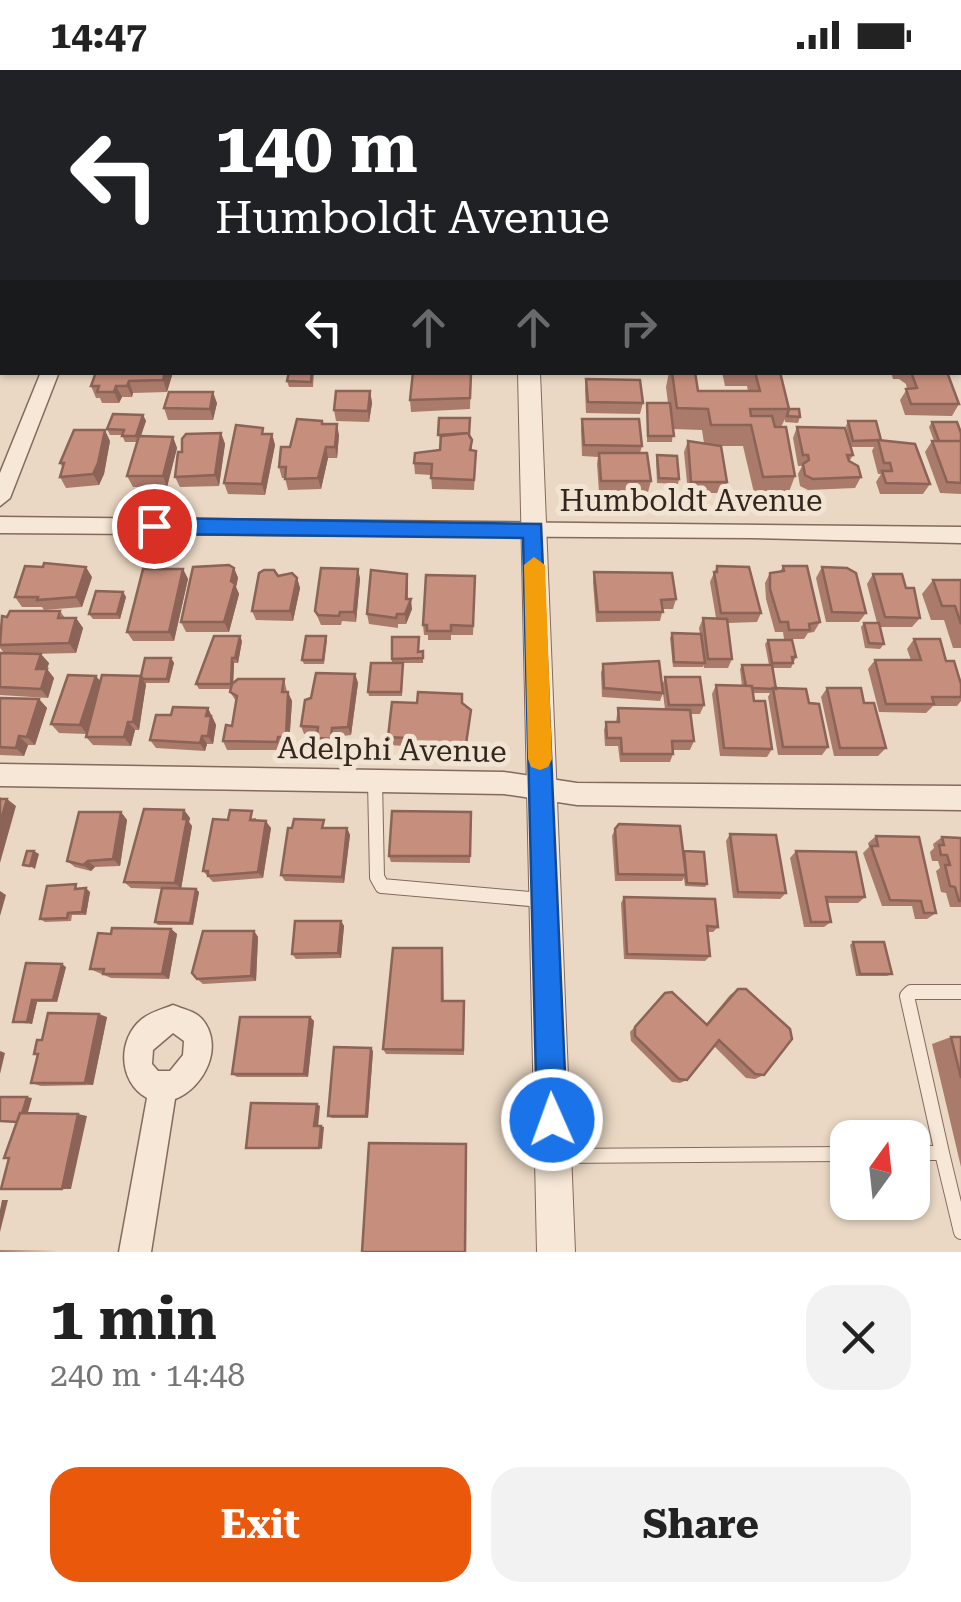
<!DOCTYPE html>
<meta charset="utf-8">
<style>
:root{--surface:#fff;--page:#f2f2f2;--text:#222;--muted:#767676;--accent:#ea580c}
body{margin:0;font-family:"Roboto Serif",serif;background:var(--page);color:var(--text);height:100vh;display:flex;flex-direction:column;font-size:38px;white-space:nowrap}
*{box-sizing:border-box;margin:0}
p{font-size:32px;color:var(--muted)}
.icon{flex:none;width:55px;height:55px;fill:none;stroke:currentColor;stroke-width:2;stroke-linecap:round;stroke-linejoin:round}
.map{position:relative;height:1182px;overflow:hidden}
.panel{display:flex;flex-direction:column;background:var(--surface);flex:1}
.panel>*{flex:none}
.top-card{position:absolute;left:0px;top:0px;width:962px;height:305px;box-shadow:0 2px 8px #0004;background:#202124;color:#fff;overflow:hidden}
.needle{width:65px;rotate:15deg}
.buttons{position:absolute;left:830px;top:1050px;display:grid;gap:20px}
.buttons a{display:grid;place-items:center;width:100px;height:100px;border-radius:20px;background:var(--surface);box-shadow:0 2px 8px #0004;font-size:50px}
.pin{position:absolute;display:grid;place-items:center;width:85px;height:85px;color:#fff;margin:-42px;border:5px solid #fff;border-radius:50%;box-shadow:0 2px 10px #0007}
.me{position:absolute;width:110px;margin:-55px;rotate:358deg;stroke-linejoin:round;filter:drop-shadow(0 0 8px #0008)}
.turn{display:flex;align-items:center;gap:35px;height:210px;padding:0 50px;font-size:45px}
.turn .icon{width:130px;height:130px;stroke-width:2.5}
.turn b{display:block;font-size:70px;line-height:85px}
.lanes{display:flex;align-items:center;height:95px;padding:0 50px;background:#0003;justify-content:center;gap:50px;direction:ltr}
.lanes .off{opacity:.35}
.round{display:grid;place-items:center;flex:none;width:105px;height:105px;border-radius:30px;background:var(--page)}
.head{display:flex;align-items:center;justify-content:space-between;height:170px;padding:0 50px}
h1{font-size:60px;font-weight:700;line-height:75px}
.action{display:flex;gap:20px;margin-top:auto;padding:20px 50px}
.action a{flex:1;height:115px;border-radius:30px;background:var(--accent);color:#fff;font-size:40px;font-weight:700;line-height:115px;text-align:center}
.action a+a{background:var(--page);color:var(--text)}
.status{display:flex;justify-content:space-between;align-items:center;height:70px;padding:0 50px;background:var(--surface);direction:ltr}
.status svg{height:28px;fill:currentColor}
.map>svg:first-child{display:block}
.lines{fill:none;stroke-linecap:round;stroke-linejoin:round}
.service-casing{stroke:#836a5c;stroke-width:16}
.minor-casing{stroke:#836a5c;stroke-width:3}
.tertiary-casing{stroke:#836a5c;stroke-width:2}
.service{stroke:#f6e7d6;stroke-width:14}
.minor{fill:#f6e7d6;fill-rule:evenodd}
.tertiary{fill:#f6e7d6;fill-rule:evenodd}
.wall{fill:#aa7a6b}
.shaded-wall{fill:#8b6357}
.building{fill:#c68e7c;stroke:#8b6357;stroke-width:2.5}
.route{fill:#1a73e8;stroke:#114b97;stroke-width:2.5}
.slow{fill:#f59e0b}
.labels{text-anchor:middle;stroke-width:10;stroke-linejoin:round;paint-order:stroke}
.street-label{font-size:30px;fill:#34251e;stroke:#f2e4d2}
</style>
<div class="status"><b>14:47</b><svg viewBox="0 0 49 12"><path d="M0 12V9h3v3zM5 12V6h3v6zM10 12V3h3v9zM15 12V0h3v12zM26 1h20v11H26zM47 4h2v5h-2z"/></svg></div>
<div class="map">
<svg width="961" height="1182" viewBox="0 0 961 1182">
<rect width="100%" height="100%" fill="#ead8c4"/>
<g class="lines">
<defs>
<path id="service" d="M375,711L377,807L382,816L541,830
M912,1083H942L961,1162
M942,1083L907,926L911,922H961
M557,1086L848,1084"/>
<path id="minor" d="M0,79H2V87H0Z
M960,87H961V95H960Z
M960,212H961V222H960Z
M41,302H59L10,428L0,436V403Z
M0,447L961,457V473L752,468L0,463Z
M0,694L504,702L577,713L961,716V740L577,735L504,724L0,716Z
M173,935C183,939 195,941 202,949C225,976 204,1018 175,1029L151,1182H119L147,1028C118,1012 117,969 142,949C151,942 163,939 173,935ZM173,963L184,971L183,985L170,1001H158L152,994L153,980Z"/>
<path id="tertiary" d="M513,0H529V2H513Z
M855,0H871L872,2H856Z
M960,228H961V244H960Z
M518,302H540L575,1182H537Z"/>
</defs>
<use href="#service" class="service-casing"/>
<use href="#minor" class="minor-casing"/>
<use href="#tertiary" class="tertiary-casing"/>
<use href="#service" class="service"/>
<use href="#minor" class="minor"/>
<use href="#tertiary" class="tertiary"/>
</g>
<path class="wall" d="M72,0H126L125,2H73Z
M193,0H243V2H194Z
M420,0H467V2H420Z
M555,0H603V2H555Z
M897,0H946L947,1L946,2H898Z
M0,173H2V302H0Z
M173,302L167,322L133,323L132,327H122L119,333H102L100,328H96L91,316Z
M314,302L313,317H289L287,311Z
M669,302H695L698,321H748L747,316H725L722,302H780L788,339L800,347L798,353L785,352V349L781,357L795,406L787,427H755L743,376H721L727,412L724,423H688L684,382L688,371L704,373L702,360L673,359L672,372H647V333H668L666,317Z
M891,302H947L959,334L952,346L905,345L900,330L907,319L906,314L899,309H893Z
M471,303L470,339L411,342L410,330Z
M586,309L643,333L640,344L586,343L585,320Z
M370,321L372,333L369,352L336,351L334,340Z
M217,333L213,350H168L164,338Z
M143,345L146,351L140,366L173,367L177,378L167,417H133L127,406L137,372H125L122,365H110L107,359Z
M439,348L469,365L472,370V380L476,381L474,420L432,419L431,405L415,404L414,393L440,380Z
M582,349L642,376L640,383L651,411L648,422H599L597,394L598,387L582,386L581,360Z
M322,351L323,354L339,365L337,388H328L321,419L288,420L285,408H282L279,397L290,377Z
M848,351L881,370L930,414L923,424H880L876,412L881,404H878L872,381L874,377H851L846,356Z
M932,352L961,363V424L940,423L925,382L932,371H934L929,357Z
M797,357L853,385L849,392L861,407L855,418L808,420L800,416L798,404L802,396H798L793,368Z
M221,363L225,374L219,416L180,417L175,407L182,382Z
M272,364L275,375L265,425L228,424L224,413Z
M110,371L104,404L99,415L66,418L60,407L63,398L60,393Z
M657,385L679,409L678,414L657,413L656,390Z
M717,496L761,543L757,552L727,553L732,589L728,598H704V595L703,597H673L670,568L672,563L700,564L699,558L703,548H716L710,512Z
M783,496L820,552L814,562L808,563L804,569H784L783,562H775L766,529L765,513L770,503L780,502Z
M822,497L866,543L859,552H826L816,508Z
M234,498L238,508L236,517L239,524L229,562H186L181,552Z
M183,499L188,509L174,571H133L127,562Z
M358,499L360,509L356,552L342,551L341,555H321L315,541Z
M594,502L676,529L673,539H663L660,551L596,552L593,512Z
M407,504L408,529L412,539L406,554H398V558L369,554L367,544Z
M873,504L906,518L920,548L912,557H880L884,574L880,579L865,578L861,557L864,553H877L867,514Z
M278,506L297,508L300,518L293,551L256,550L252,541Z
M475,506L473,565H451V570H428V565H424L423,555Z
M92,507L82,537L44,540L42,537H22L15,527Z
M933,510H961V578H953L944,550H931L922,524Z
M123,522L126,527L120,549H93L89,544Z
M60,541L65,548H76L83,558L76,583L30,584L49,593L47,599L54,608L48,628L0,625V583H4L0,578V558Z
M326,566L327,571L324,594H304L302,590Z
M914,569L946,591L961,627V631L957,636H933L926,643L879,642L868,599L875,590H911L907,579Z
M768,570L796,587L791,598H772L776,618L809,633L828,677L822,685H778L768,627L770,623H753L754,631L772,679L767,687L720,686L712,624L716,615L742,616L740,599L742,595H769L765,574Z
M242,571L238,593H234L233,613L284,609L287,622L292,631L289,675H281V680H227L223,671L232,656L236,631L230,622L231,619H199L196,614Z
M419,581H423V593H403L402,626H369L368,622L392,593V589Z
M171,588L174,593L169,613H146L139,660H135L131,676L93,675L86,667L87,664L59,663L51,654L96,606L101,612L141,606Z
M603,594L663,623L660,631L602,627L601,603Z
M355,604L358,613L351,665L335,667L334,677L320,676L317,665L304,664L301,656L311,628Z
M665,607L704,635L700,644H690L694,671L690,680H673V684L670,692H620L618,676H605L604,660L606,652H616L618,638L665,639L662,616Z
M827,618L864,633L886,678L878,686H834L821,627Z
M0,628L39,629L47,638L35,675H28L24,686L0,685Z
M463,633L471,640L466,682L432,681L427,689L411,690L405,684L404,676L390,675L388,667Z
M212,646L216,655L213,674H207L205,681L156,678L150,670Z
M184,740L190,748L189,752L192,756L181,819H196L199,822L193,855H158L155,852L162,819L131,818L124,812Z
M121,742L127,750L120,796L95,797L91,801L75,797L67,791Z
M471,742L470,793L391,792L389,786Z
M256,748V750L271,758L263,808L213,812L203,801L228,750Z
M326,758H347L350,765L344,813L285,811L281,805Z
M615,759L683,782L707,814L705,817L685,816L684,808L682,811H615L612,766Z
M730,764L786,823L780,829L733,828L726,771Z
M876,766L936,843L927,849H915L912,836H882L863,783L869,777L868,773Z
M942,767L961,768V837H950L946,823L941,822L936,801L940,798L938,791H932L930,782L934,778L933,774Z
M796,781L865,827L858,833H828L831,852L824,857H804L790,788Z
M80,817L79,819L90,822L86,845H72L71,851L45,852L40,849Z
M624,827L718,857L713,862H707L710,886L705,891L624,889L621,833Z
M341,851L344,856L341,888L296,889L292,884Z
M171,859L177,864L169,909L111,908L90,899L111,864Z
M254,861L258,867L256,911L203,914L197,909Z
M853,872L892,904L887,906H856L850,875Z
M443,885L444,931H464V985L386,984L383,979Z
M66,897L57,932H37L32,954L13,952Z
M738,919L764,1005L755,1009L746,1008L714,976L687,1010L680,1013L672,1012L631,971L630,962L665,923L706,954L730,925Z
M107,947L93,1015L41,1016L31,1013L38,985L34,984L42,970Z
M310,947L314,951L308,1007H237L232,1004Z
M951,967H961V1097L932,974Z
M373,981L368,1048H332L328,1046Z
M0,1180L58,1181L0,1182Z"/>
<path class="shaded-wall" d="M165,302H173L167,322L163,310Z
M129,311L133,323L132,327L127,316Z
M116,316L122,327L119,333L114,322Z
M370,321L372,333L369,352L368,341Z
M213,322L217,333L213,350L210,339Z
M143,345L146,351L139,372L136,366Z
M337,354L339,365L337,388L335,377Z
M105,360L110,371L104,404L99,415L93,404Z
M221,363L225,374L219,416L215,405Z
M272,364L275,375L265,425L262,414Z
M173,367L177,378L167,417L163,406Z
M326,377L328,388L321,419L318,408Z
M86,497L92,507L82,537L76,527Z
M234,498L238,508L236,517L239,524L229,562L224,552Z
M183,499L188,509L174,571L169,562Z
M358,499L360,509L356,552L354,542Z
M407,504L408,514L407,538L411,529L412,539L406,554L405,544Z
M297,508L300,518L293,551L290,541Z
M123,522L126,527L120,549L117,544Z
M76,548L83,558L76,583L69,573Z
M240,566L242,571L238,593L235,588Z
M41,584L49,593L44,608L36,599Z
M171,588L174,593L169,613L167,609Z
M232,588L234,593L233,619L231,614Z
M47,599L54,608L48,628L41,619Z
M355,604L358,613L351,665L348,657Z
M96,606L103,615L87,664L80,655Z
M141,606L146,615L139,660L133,652Z
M288,622L292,631L289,675L286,667Z
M39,629L47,638L35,675L27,667Z
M208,638L216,655L213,674L208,666L206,646Z
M128,652L135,660L131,676L124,667Z
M19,666L28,675L24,686L16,678Z
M202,666L207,674L205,681L200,673Z
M432,673V681L427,689L426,681Z
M0,727L6,732L7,729L16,736L0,793Z
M184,740L190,748L189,752L192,756L181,819L175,813Z
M121,742L127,750L120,796L113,789Z
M266,751L271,758L263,808L258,802Z
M347,758L350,765L344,813L342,807Z
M34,781L39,784L35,799L30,796Z
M88,791L95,797L91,801L83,795Z
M86,818L90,822L86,845L82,842Z
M196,819L199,822L193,855L190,853Z
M0,821L6,825L0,846Z
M341,851L344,856L341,888L338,883Z
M171,859L177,864L169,909L162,904Z
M254,861L258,867L256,911L251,906Z
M62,894L66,897L57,932L53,930Z
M32,930L37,932L32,954L27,952Z
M99,944L107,947L93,1015L85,1013Z
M310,947L314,951L308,1007L304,1004Z
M371,978L373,981L368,1048L366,1046Z
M0,981L5,983L0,1004Z
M27,1027L32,1028L25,1053L20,1052Z
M317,1034L320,1036L318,1058L314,1056Z
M78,1044L87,1046L71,1119H62Z
M321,1056L324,1057L322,1079L319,1078Z
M2,1130H8L0,1162V1140Z"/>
<path class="building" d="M0,0H11L10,2H2V13H0Z
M26,0H49L40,2H25Z
M74,0H105V2H73Z
M244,0H261L260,2H243Z
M267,0H293L292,2H266Z
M308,0H332V2H307Z
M342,0H373V2H342Z
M606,0H623V2H606Z
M627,0H654V2H627Z
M662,0H690L691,2H662Z
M699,0H733V2H699Z
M739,0H763L764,2H739Z
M906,0H946L947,1H906Z
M950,1H961V20L960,2H951Z
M0,173H2V193H0Z
M0,203H2V227H0Z
M0,234H2V256H0Z
M0,266H2V290H0Z
M96,302H165L163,310L129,311L127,316H116L114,322H97L99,316H91Z
M289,302H312L311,312L287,311Z
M413,302L471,303L470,328L410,330Z
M672,302H695L698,321H760L755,302H780L789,339H750L751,346H772L775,357H786L795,406L763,407L751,355H711L708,339L677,338Z
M911,302H947L959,334H911L906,319L917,318Z
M586,309L640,310L643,333L588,332Z
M336,321H370L368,341L334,340Z
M169,322H213L210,339L164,338Z
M647,333H670L674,366H648Z
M786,339H799L800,347L787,346L789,339Z
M113,344L143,345L136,366H122L124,360L107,359Z
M439,348H470L469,365L468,363L438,365Z
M297,349L322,351V354H337L335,377H326L318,408L285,409L286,397H279L281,377H290Z
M582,349H639L642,376L584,375Z
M848,351H876L881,370L853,371Z
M932,352H957L961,363V371H939Z
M236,355L263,358L262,364H272L262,414L224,413Z
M797,357L845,358L853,385H847L849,391L858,396L861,407L813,409L805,405L803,394L809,390L808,385H803Z
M74,360H105L98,393L93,404L60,407L64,393H60Z
M221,363L215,405L175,407L178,382H182V369L186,364Z
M468,363L472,370L470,380L476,381L474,410L431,408L432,394L414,393L415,383L440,380L441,366Z
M139,366L173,367L163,406H127Z
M878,370L915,374L930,414L886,413L882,401H892L890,393H884Z
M688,371L721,376L727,412H691Z
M932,371H961V413L947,412Z
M599,383H647L651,411H601Z
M657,385L677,386L679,409L659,408Z
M44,493L86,497L76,527L37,530L38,527H15L25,496L43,497Z
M229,495L234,498L231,511L235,514L224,552H181L193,497Z
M717,496L749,497L761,543H721L714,502H717Z
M783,496H807L820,552L809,554L810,560H789L788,552H780L770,519V503L784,501Z
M822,497L847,498L856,503L866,543L832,542Z
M321,498L358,499L354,542H340L339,546L318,545L315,541Z
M143,499H183L169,562H127Z
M264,500H274L278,506L292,503L297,508L290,541H252L259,503Z
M371,500L407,504L406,529H411L405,544H397L396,548L367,544Z
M594,502L672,503L676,529L661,530L663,542H598Z
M873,504H902L906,518H914L920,548L885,547Z
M426,505L475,506L473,556L451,555V561H427V555H423Z
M933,510H961V554L955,536H942Z
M96,521L123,522L117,544H89Z
M10,541H60L58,548H76L69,573L0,575L2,546L7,547Z
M703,548L727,549L732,589H708Z
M864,553H879L884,574L869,573Z
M672,563L701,564L705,593L674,592Z
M214,566H240L235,588H232L231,614H196Z
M306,566H326L323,590H302Z
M392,567H419L418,582L423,581V588L392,589Z
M914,569H940L946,591H954L961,614V627H932L934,634H886L875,590H921Z
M768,570H792L796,587H792L793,593H772Z
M0,583L41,584L36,599H47L41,619L0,617Z
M145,588H171L167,609H143L141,606Z
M659,591L663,623L604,618L603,594Z
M371,593H403L401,622H368Z
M742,595H772L776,619L752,618V616H746Z
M316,603L355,604L348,657L332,658L331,669L317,668L318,657L301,656L305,630L311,628Z
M68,605L96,606L80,655L51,654Z
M102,605L141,606L133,652H128L124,667H86Z
M665,607H700L704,635H669Z
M238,609H284L282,622H288L286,667H278L277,672L223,671L226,655L232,656L237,626L230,622L232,614Z
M716,615L752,616L754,631H765L772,679L724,678Z
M773,618L806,619L809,633L819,634L828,677H783Z
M827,618H861L864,633H874L886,678H840Z
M418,622L462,624V633L471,640L466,674L432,673L426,681L410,682L404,676L405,668L388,667L392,632L417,633Z
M0,628L39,629L27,667L19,666L16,678L0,677Z
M173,637L208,638L206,646H211L208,666H202L200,673L150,670L156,645H171Z
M618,638L690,640L694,671H672L673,684H622L621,668H607L606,652H619Z
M0,729H7L0,753Z
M144,739L184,740L183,749H187L175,813L124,812Z
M230,740L252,741L250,750L266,751L258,802L208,806V801H203L213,749L228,750Z
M392,741L471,742L470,786H389Z
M79,742H121L113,789L88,791L83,795L67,791Z
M294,749L324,750L322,758H347L342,807L281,805L288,758H292Z
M619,754L680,756L686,805L618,804L615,759Z
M730,764L776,765L786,823L738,822Z
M876,766L919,767L936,843H924L921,831L890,830L871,776H878Z
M942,767L961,768V831H959L955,817L950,816L945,795H950L947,785H941L939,775H944Z
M27,781H34L30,796L23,795Z
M684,781L704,782L707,814L687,813Z
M796,781L856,782L865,827H826L831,852H811Z
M76,814L75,819L86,818L82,842L68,843L67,848L40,849L47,816Z
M162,818L196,819L190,853L155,852Z
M624,827L715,829L718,857L707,856L710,886L627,884Z
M295,851H341L338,883L292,884Z
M112,858L171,859L162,904H103L104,899H90L98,863L111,864Z
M203,861H254L251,906L197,909L192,903Z
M853,872H884L892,904H860Z
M393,878H442V931H464L463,980L383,979Z
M26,893L62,894L53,930H32L27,952H13Z
M738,919H746L790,959L792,969L764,1005L755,1004L719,970L687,1010L679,1009L635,966V957L665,923L672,922L707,955Z
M48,943L99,944L85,1013H31L38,984H34L37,970H42Z
M240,947H310L304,1004H232Z
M951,967H961V1008Z
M334,977L371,978L366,1046H328Z
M0,1027H27L22,1043H20L17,1052L0,1051Z
M251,1033L317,1034L314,1056H321L319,1078H246Z
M20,1043L78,1044L62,1119H1L9,1088H4Z
M369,1073L466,1074L465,1182H362Z"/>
<path class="route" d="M154,448L541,454L567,1050L562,1060L552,1064L541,1060L537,1050L523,468L154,464L144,456Z"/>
<path class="slow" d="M534,487L545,495L552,689L548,697L540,700L531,697L528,689L524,495Z"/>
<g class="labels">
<g class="street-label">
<text x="691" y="441">Humboldt Avenue</text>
<text transform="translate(392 680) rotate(1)" y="10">Adelphi Avenue</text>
</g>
</g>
</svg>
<div class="buttons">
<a><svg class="needle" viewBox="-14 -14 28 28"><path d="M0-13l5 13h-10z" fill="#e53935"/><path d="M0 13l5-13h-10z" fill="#767676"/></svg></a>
</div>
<div class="pin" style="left:154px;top:456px;background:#d93025"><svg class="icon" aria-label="arrive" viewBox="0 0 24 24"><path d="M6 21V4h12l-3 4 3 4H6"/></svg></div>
<svg class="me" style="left:552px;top:1050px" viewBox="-20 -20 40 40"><circle r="17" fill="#1a73e8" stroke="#fff" stroke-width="3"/><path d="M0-11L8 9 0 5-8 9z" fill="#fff"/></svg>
<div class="top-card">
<div class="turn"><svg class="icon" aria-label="left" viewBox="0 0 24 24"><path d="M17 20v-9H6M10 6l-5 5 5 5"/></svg><div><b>140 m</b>Humboldt Avenue</div></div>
<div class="lanes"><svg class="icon" aria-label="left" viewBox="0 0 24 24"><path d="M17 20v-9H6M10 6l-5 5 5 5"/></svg><svg class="icon off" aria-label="ahead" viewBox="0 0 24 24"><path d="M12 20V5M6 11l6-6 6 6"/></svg><svg class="icon off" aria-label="ahead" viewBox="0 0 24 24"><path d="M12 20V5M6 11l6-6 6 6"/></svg><svg class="icon off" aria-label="right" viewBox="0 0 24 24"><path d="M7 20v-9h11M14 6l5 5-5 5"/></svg></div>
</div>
</div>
<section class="panel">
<div class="head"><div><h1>1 min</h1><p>240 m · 14:48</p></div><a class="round"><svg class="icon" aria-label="close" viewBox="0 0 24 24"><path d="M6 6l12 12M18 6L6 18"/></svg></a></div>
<div class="action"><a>Exit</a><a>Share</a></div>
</section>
